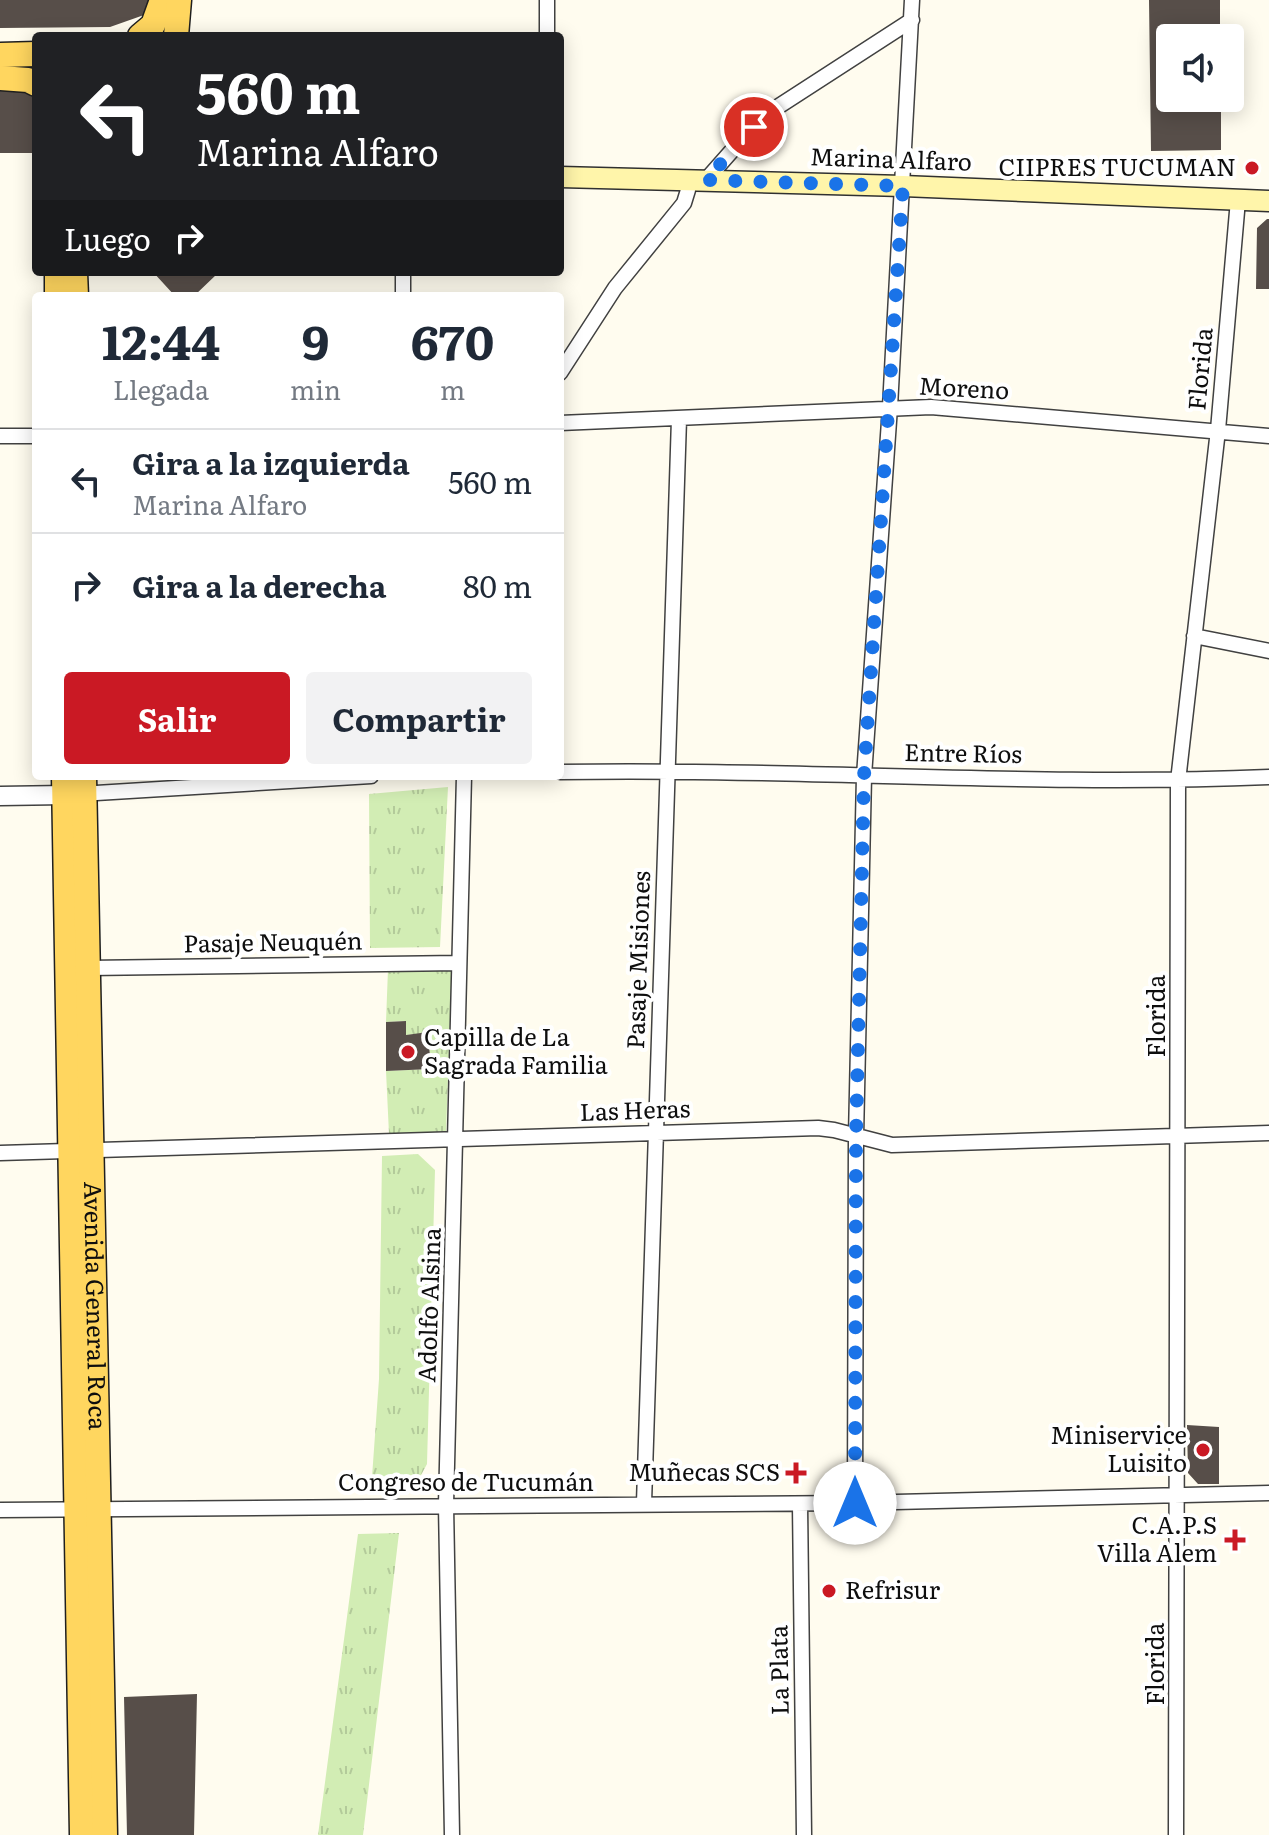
<!DOCTYPE html>
<html lang="es">
<meta charset="utf-8">
<style>
:root{--surface:#fff;--page:#f2f2f3;--text:#1f2937;--muted:#747a83;--line:#e0e1e3;--accent:#ca1924}
body{margin:0;font-family:Literata,serif;background:var(--page);color:var(--text);height:100vh;display:flex;flex-direction:column;font-size:30px;white-space:nowrap}
*{box-sizing:border-box;margin:0}
p{font-size:26px;color:var(--muted)}
.icon{flex:none;width:44px;height:44px;fill:none;stroke:currentColor;stroke-width:2;stroke-linecap:round;stroke-linejoin:round}
.map{position:relative;flex:1;overflow:hidden}
.details{position:absolute;left:32px;top:292px;width:532px;height:488px;display:flex;flex-direction:column;background:var(--surface);border-radius:8px;box-shadow:0 4px 20px #0003}
.details>*{flex:none}
.guide{position:absolute;left:32px;top:32px;width:532px;height:244px;border-radius:8px;box-shadow:0 4px 20px #0003;background:#202124;color:#fff;overflow:hidden}
.tools{position:absolute;left:1156px;top:24px;display:grid;gap:16px}
.tools a{display:grid;place-items:center;width:88px;height:88px;border-radius:8px;background:var(--surface);box-shadow:0 4px 20px #0003;font-size:40px}
.pin{position:absolute;display:grid;place-items:center;width:68px;height:68px;color:#fff;margin:-34px;border:4px solid #fff;border-radius:50%;box-shadow:0 2px 8px #0007}
.me{position:absolute;width:88px;margin:-44px;rotate:0deg;stroke-linejoin:round;filter:drop-shadow(0 0 6px #0008)}
.turn{display:flex;align-items:center;gap:28px;height:168px;padding:0 32px;font-size:36px}
.turn .icon{width:104px;height:104px;stroke-width:2.5}
.turn b{display:block;font-size:56px;line-height:68px}
.then{display:flex;align-items:center;height:76px;padding:0 32px;background:#0003;gap:16px;font-size:30px}
.eta{display:flex;justify-content:space-evenly;align-items:center;height:136px;text-align:center}
.eta b{font-size:48px;font-weight:700;line-height:56px}
.cta{display:flex;gap:16px;margin-top:auto;padding:16px 32px}
.cta a{flex:1;height:92px;border-radius:8px;background:var(--accent);color:#fff;font-size:32px;font-weight:700;line-height:92px;text-align:center}
.cta a+a{background:var(--page);color:var(--text)}
ul{padding:0;list-style:none}
li{display:flex;align-items:center;gap:24px;height:104px;padding:0 32px;border-top:2px solid var(--line)}
li div{flex:1}
li b{display:block;font-size:30px}
li em{font-style:normal}
.map>svg:first-child{display:block}
.grass{fill:url(#grass-tufts)}
.building{fill:#574e49}
.lines{fill:none;stroke-linecap:round;stroke-linejoin:round}
.minor-casing{stroke:#414141;stroke-width:17}
.tertiary-casing{stroke:#414141;stroke-width:21}
.secondary-casing{stroke:#303030;stroke-width:23}
.primary-casing{stroke:#1f1f1f;stroke-width:27}
.minor{stroke:#fff;stroke-width:14}
.tertiary{stroke:#fff;stroke-width:18}
.secondary{stroke:#fff5aa;stroke-width:20}
.primary{stroke:#ffd65f;stroke-width:24}
.route{stroke:#1a73e8;stroke-width:14;stroke-dasharray:0 25.2}
.poi-dot{fill:#ca1924;stroke:#fff;stroke-width:3}
.labels{text-anchor:middle;stroke-width:8;stroke-linejoin:round;paint-order:stroke}
.street-label{font-size:24px;fill:#0e0e0e;stroke:#fff}
.poi-label{font-size:24px;fill:#0e0e0e;stroke:#fff;text-anchor:end}
</style>
<div class="map">
<svg width="1269" height="1835" viewBox="0 0 1269 1835">
<defs>
<pattern id="grass-tufts" width="24" height="20" patternUnits="userSpaceOnUse" patternTransform="scale(2)"><rect width="24" height="20" fill="#d2edb4"/><path d="M3 7l-1-3M5 7V3M7 7l1-3M15 17l-1-3M17 17v-4M19 17l1-3" fill="none" stroke="#b3ca9a"/></pattern>
</defs>
<rect width="100%" height="100%" fill="#fffcef"/>
<path class="grass" d="M448,787L440,947L370,948L369,794Z
M452,968L446,1132L389,1134L386,1071L431,1069L428,1033L406,1035L405,1021L386,1022L388,969Z
M418,1154L435,1170L427,1464L413,1490L371,1491L379,1379L382,1156Z
M399,1533L363,1835H318L358,1534Z"/>
<path class="building" d="M0,0H153L144,15L110,27L0,28Z
M1149,0H1220V38H1170V98H1221V150L1151,151Z
M24,88L36,96V153H0V90Z
M1267,219H1269V289H1256L1257,228Z
M153,272H216L217,274L194,296H175Z
M406,1021V1035L428,1032L431,1069L386,1071V1022Z
M1187,1425L1219,1427V1484H1198L1188,1473Z
M197,1694L194,1835H127L124,1697Z"/>
<g class="lines">
<defs>
<path id="minor" d="M547,0V36
M706,180L744,137L776,108L912,20
M403,272V296
M560,373L615,288L684,203L688,190L687,180
M560,423L931,407L1269,436
M0,436H36
M1194,636L1269,651
M560,772C796,768 1033,787 1269,777
M80,794L371,776
M88,968L459,963
M0,1153L818,1128L834,1130L892,1145L1269,1133
M644,1503L679,419
M855,1503L856,1137L864,776L890,407L912,0
M800,1504L804,1835
M0,1510L855,1503L1269,1493
M452,1835L446,1505L464,776
M1176,1835L1178,781L1218,430L1238,200"/>
<path id="tertiary" d="M0,796L65,795"/>
<path id="secondary" d="M560,177L903,186L1269,201"/>
<g id="primary">
<path d="M140,36L153,25L162,0"/>
<path d="M176,36L179,0"/>
<path d="M0,55L36,54"/>
<path d="M0,78L28,80L36,84"/>
<path d="M57,272V296"/>
<path d="M75,272L76,296"/>
<path d="M64,776L82,1835"/>
<path id="s1" d="M84,776L105,1835"/>
</g>
</defs>
<use href="#minor" class="minor-casing"/>
<use href="#tertiary" class="tertiary-casing"/>
<use href="#secondary" class="secondary-casing"/>
<use href="#primary" class="primary-casing"/>
<use href="#minor" class="minor"/>
<use href="#tertiary" class="tertiary"/>
<use href="#secondary" class="secondary"/>
<use href="#primary" class="primary"/>
</g>
<g class="lines">
<path class="route" d="M754,127L706,180L903,186L864,776L856,1137L855,1503"/>
</g>
<g class="poi-dot">
<circle cx="1252" cy="168" r="8"/>
<circle cx="408" cy="1052" r="8"/>
<circle cx="1203" cy="1450" r="8"/>
<path d="M792 1461h8v8h8v8h-8v8h-8v-8h-8v-8h8z"/>
<path d="M1231 1528h8v8h8v8h-8v8h-8v-8h-8v-8h8z"/>
<circle cx="829" cy="1591" r="8"/>
</g>
<g class="labels">
<g class="street-label">
<text transform="translate(891 160) rotate(2)" y="8">Marina Alfaro</text>
<text transform="translate(1201 369) rotate(-85)" y="8">Florida</text>
<text transform="translate(964 389) rotate(3)" y="8">Moreno</text>
<text transform="translate(963 754) rotate(1)" y="8">Entre Ríos</text>
<text transform="translate(273 943) rotate(-1)" y="8">Pasaje Neuquén</text>
<text transform="translate(639 960) rotate(-88)" y="8">Pasaje Misiones</text>
<text transform="translate(1157 1016) rotate(-90)" y="8">Florida</text>
<text transform="translate(635 1111) rotate(-2)" y="8">Las Heras</text>
<text dy="8" stroke="none"><textPath href="#s1" startOffset="530">Avenida General Roca</textPath></text>
<text transform="translate(430 1305) rotate(-88)" y="8">Adolfo Alsina</text>
<text x="466" y="1491">Congreso de Tucumán</text>
<text transform="translate(1156 1664) rotate(-90)" y="8">Florida</text>
<text transform="translate(780 1670) rotate(-91)" y="8">La Plata</text>
</g>
<g class="poi-label">
<text x="1236" y="176">CIIPRES TUCUMAN</text>
<text x="424" y="1046" text-anchor="start">Capilla de La<tspan x="424" dy="28">Sagrada Familia</tspan></text>
<text x="1187" y="1444">Miniservice<tspan x="1187" dy="28">Luisito</tspan></text>
<text x="780" y="1481">Muñecas SCS</text>
<text x="1217" y="1534">C.A.P.S<tspan x="1217" dy="28">Villa Alem</tspan></text>
<text x="845" y="1599" text-anchor="start">Refrisur</text>
</g>
</g>
</svg>
<div class="tools">
<a><svg class="icon" aria-label="sound" viewBox="0 0 24 24"><path d="M4 9h4l5-4v14l-5-4H4zM17 9q2 3 0 6"/></svg></a>
</div>
<div class="pin" style="left:754px;top:127px;background:#d93025"><svg class="icon" aria-label="arrive" viewBox="0 0 24 24"><path d="M6 21V4h12l-3 4 3 4H6"/></svg></div>
<svg class="me" style="left:855px;top:1503px" viewBox="-20 -20 40 40"><circle r="19" fill="#fff"/><path d="M0-13L10 11 0 6-10 11z" fill="#1a73e8"/></svg>
<div class="guide">
<div class="turn"><svg class="icon" aria-label="left" viewBox="0 0 24 24"><path d="M17 20v-9H6M10 6l-5 5 5 5"/></svg><div><b>560 m</b>Marina Alfaro</div></div>
<div class="then">Luego<svg class="icon" aria-label="right" viewBox="0 0 24 24"><path d="M7 20v-9h11M14 6l5 5-5 5"/></svg></div>
</div>
<section class="details">
<div class="eta">
<div><b>12:44</b><p>Llegada</p></div>
<div><b>9</b><p>min</p></div>
<div><b>670</b><p>m</p></div>
</div>
<ul>
<li><svg class="icon" aria-label="left" viewBox="0 0 24 24"><path d="M17 20v-9H6M10 6l-5 5 5 5"/></svg><div><b>Gira a la izquierda</b><p>Marina Alfaro</p></div><em>560 m</em></li>
<li><svg class="icon" aria-label="right" viewBox="0 0 24 24"><path d="M7 20v-9h11M14 6l5 5-5 5"/></svg><div><b>Gira a la derecha</b></div><em>80 m</em></li>
</ul>
<div class="cta"><a>Salir</a><a>Compartir</a></div>
</section>
</div>
